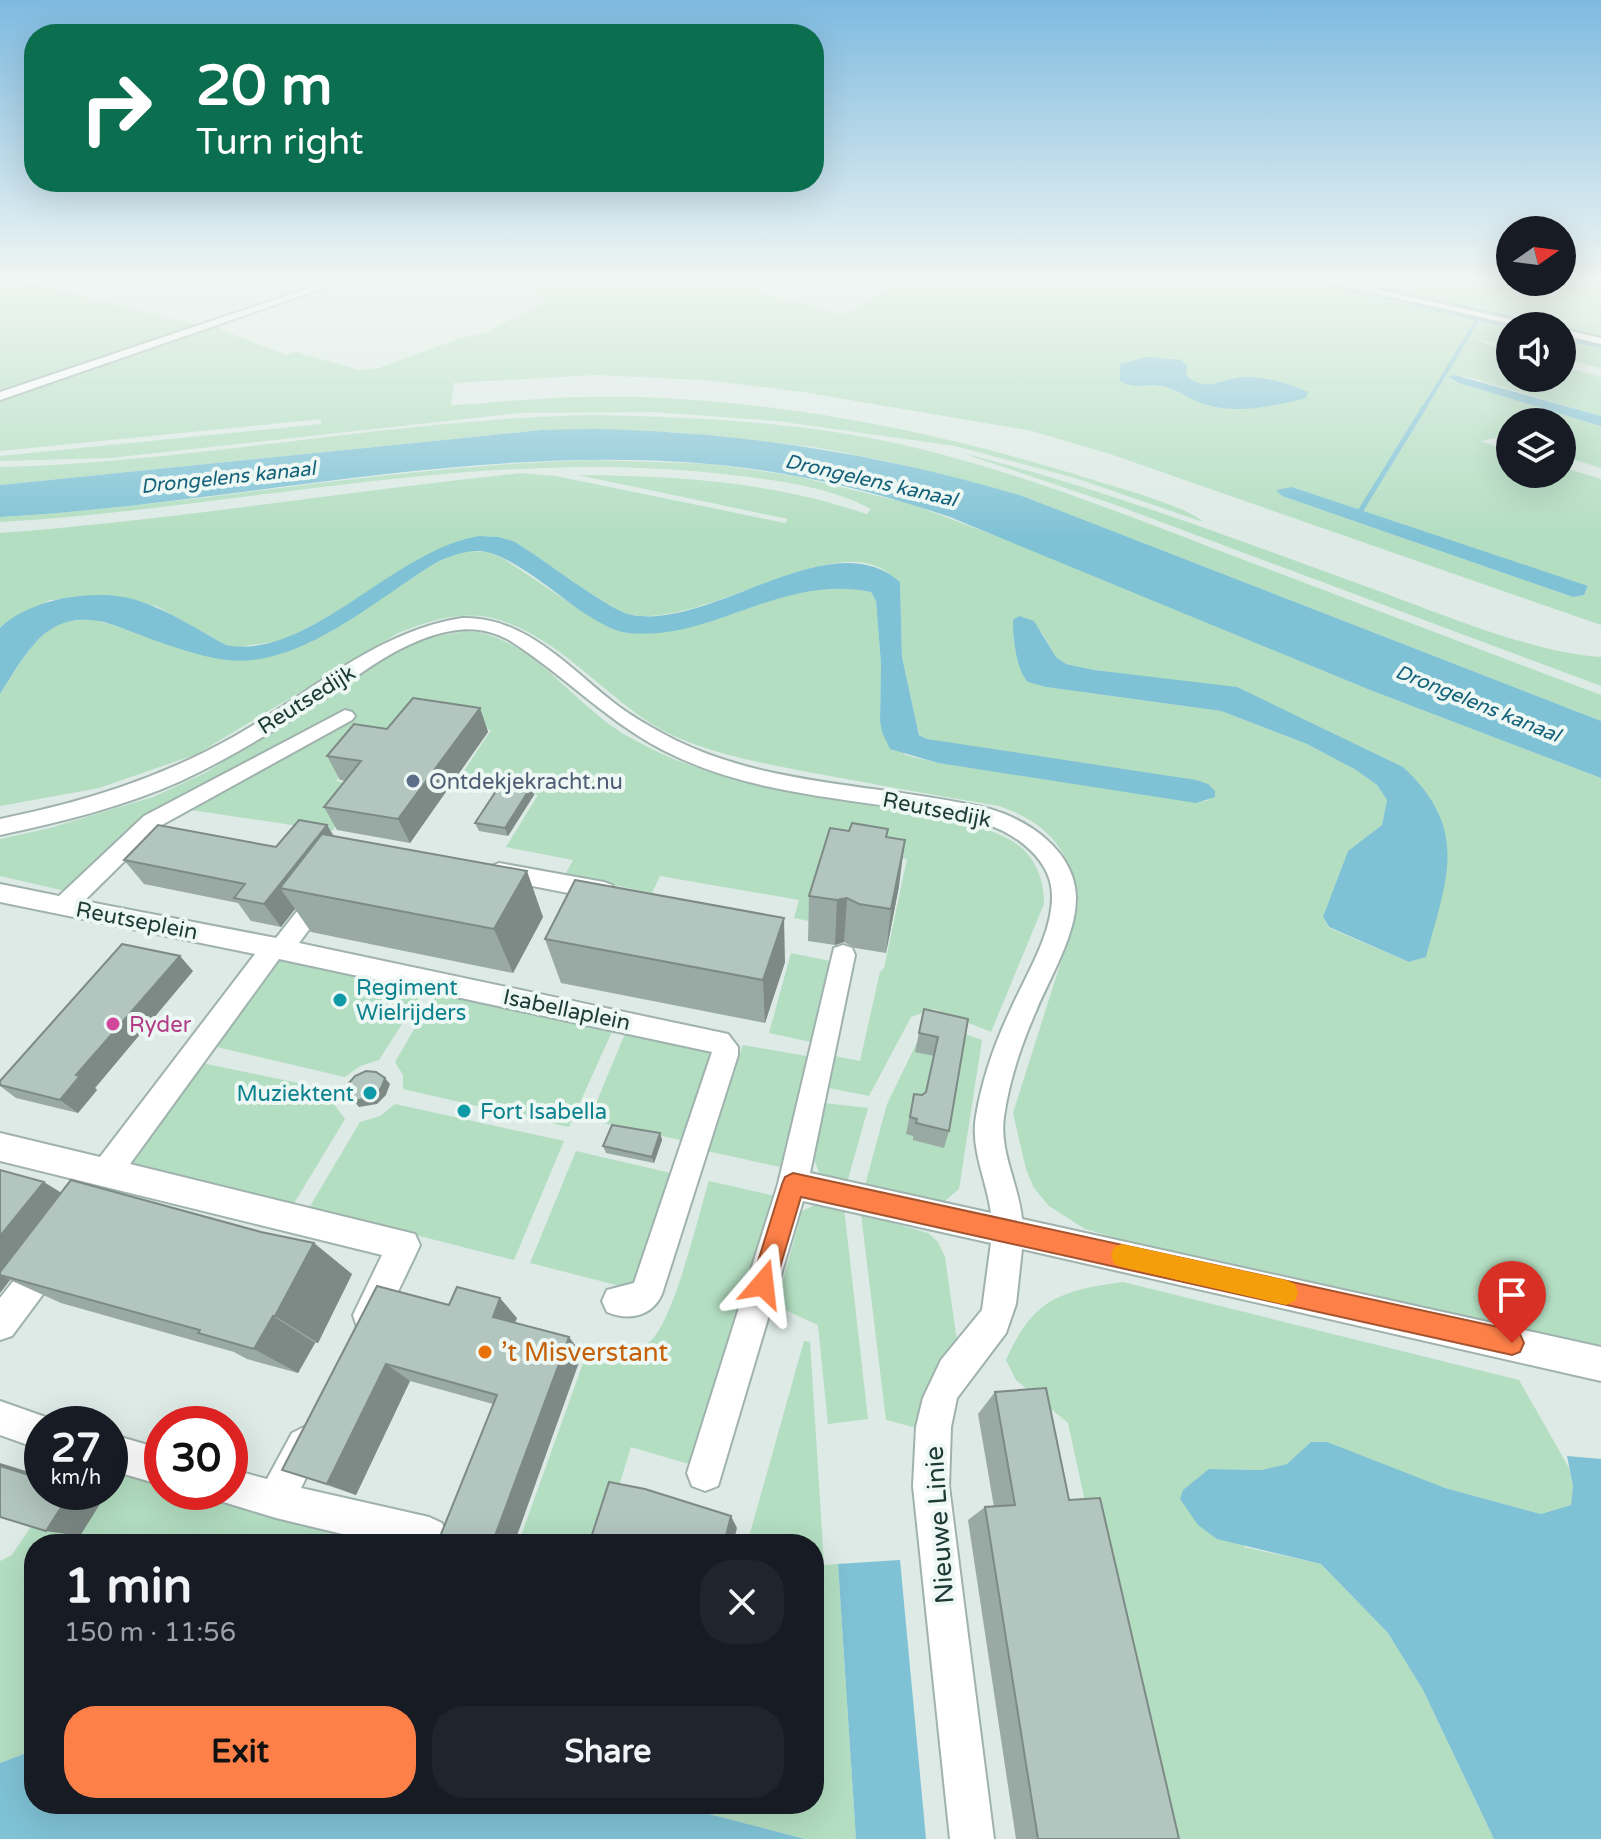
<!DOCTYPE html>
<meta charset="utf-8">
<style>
:root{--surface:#171b24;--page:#20242c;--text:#f1f3f6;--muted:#9ea1a6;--accent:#fd8048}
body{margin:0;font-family:"Varela Round",sans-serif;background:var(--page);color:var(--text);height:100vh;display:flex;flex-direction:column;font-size:30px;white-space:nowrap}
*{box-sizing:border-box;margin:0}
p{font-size:26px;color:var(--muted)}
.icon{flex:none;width:44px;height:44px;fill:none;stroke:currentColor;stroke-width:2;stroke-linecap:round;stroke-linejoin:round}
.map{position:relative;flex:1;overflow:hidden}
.sheet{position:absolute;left:24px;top:1534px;width:800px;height:280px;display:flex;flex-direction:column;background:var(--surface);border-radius:32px;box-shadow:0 8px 32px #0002}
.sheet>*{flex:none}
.hud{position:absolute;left:24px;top:24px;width:800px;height:168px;border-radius:32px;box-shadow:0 8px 32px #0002;background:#0b6e4f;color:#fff;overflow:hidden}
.needle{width:52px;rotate:76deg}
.tools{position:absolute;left:1496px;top:216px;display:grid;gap:16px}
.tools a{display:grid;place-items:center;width:80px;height:80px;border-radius:50%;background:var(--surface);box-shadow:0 8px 32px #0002;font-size:40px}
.speed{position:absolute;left:24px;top:1406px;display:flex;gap:16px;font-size:40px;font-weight:700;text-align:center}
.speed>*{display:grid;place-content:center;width:104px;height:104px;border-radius:50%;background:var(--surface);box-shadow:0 8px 32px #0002;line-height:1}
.speed small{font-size:20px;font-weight:400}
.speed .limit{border:12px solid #d22;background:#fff;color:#111}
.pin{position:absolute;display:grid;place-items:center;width:68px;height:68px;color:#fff;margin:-82px -34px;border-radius:50% 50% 50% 0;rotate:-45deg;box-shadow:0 0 8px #0007}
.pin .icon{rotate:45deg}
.me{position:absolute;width:88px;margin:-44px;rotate:17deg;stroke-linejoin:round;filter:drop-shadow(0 0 6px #0008)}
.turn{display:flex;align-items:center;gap:28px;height:168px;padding:0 40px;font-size:36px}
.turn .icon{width:104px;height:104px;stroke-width:2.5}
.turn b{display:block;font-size:56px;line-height:68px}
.round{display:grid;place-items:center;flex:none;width:84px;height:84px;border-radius:32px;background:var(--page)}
.headline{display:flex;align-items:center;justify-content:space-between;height:136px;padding:0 40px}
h1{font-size:48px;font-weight:800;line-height:60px}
.button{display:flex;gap:16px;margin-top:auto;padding:16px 40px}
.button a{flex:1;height:92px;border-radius:32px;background:var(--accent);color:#111;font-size:32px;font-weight:800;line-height:92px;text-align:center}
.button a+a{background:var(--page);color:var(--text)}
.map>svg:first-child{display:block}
.green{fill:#b3dec1;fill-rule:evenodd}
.water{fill:#7fc2d5}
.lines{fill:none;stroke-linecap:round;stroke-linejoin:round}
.stream-far1{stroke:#7fc2d5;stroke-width:4}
.stream{stroke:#7fc2d5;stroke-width:5}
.street-casing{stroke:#a0b2ad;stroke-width:4}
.street{fill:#fff;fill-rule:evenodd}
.wall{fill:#99a9a3}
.shaded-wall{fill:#7d8a85}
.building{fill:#b2c5be;stroke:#7d8a85;stroke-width:2}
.route{fill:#fd8048;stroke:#a4532f;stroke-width:2}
.slow{fill:#f59e0b}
.service-dot{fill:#5c6f8a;stroke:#edf7f3;stroke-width:3}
.culture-dot{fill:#0f9aa8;stroke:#edf7f3;stroke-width:3}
.hotel-dot{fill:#d1479c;stroke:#edf7f3;stroke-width:3}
.food-dot{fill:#e8710a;stroke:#edf7f3;stroke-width:3}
.labels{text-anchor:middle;stroke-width:8;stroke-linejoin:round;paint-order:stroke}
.far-water-label{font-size:20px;font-style:italic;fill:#14627a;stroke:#edf7f3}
.street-label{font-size:22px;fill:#1d3a35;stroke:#edf7f3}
.service-label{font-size:22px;fill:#4e5e75;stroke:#edf7f3;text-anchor:start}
.culture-label{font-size:22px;fill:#0d838f;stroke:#edf7f3;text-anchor:start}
.hotel-label{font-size:22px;fill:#b23c85;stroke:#edf7f3;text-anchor:start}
.near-food-label{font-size:26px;fill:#c56008;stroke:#edf7f3;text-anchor:start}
.near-street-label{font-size:26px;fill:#1d3a35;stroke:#edf7f3}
</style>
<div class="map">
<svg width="1601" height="1839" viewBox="0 0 1601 1839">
<rect width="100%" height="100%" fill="#ddeae5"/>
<path class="green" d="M0,280H19L195,325L0,393Z
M504,280H753L760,293L845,315L901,280H1316L1527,326H1510V345L1474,339L1510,352V378H1562V366L1601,377V416L1472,378L1455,375L1450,380L1601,426V468L1562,456V422H1510V440L1501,437L1480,441L1510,451V474H1562V467L1601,479V625L1110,454L1032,431L803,392L703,380L596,375L454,383L451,405C474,405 499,401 523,400C562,397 600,396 638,397C792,402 944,433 1090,479C1115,487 1187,506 1203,522L1075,478L955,446L777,421L653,412L520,413L110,458L0,461V456L321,424V419L0,451V402L212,328L220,327L217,328L286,355L296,352L359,370L379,368L458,339L485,333L546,301L529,286ZM1186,375C1204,392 1222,383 1244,377L1209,406L1163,386H1149ZM1292,487L1587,586L1588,587L1584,595L1573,597L1282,496Z
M1339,280H1510V282L1601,280V336Z
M1562,334L1601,342V368L1562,358Z
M593,415C696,417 799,422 900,444C1018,471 1131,517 1244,560C1363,605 1482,650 1601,695V721L1025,497L891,462L815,447L674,432L542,430L0,485V467C199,462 394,419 593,415Z
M962,453C1103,488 1237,540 1373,589C1439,613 1533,653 1601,657V686L1113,504Z
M594,460L712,464L795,476L911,504L1010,541L1370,690L1601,778V1358L1174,1255L1085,1229L1049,1206L1034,1188L1026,1169L1013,1113L1076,914C1077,857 1052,824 999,806C935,795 872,784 808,772C763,763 716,755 674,736C608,705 564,636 492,618C462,610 425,622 398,633L197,754L99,788L0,806V694L32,645L52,627L64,622L93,619L207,656L229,660L268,657L299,647L331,630L439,561L466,551L488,552L504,559L591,617L626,633L689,627L807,589L848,587L871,592L876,601L881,664L880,721L905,755L938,763L1196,802L1211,800L927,739L919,734L902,657L900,582C893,578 887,571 880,568C822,539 700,627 632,615C607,610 542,557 513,541L499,537L479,536L282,641L238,647L226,645L158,607L118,596L50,600L0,628V533C175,520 348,491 522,473L556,476L785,523L788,519L578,475C680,476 768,481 867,514L871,509C831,487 777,480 731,475C485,445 244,508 0,522V517C199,505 394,465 594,460ZM1041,631L1056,657L1066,664L1094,670L1237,688L1403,767L1426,957L1409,962L1329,928L1323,918L1348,851L1382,825L1387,800L1377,785L1356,770L1307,744L1221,711L1046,687L1024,678Z
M467,631C527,634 573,703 622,733C656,753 691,768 729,777C792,791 984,811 1023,849C1039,865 1044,883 1044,904L991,1032L934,1009L911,1017L869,1096L824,1087L830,1055L860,1061L880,972L884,968L907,859L827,847L809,921L794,918L799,900L660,876L652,893L565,875L573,860L506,847L538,795L458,780L491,730L421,719L366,745L336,781L367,787L332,831L185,809L74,893L0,876V839L50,828L153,797L205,773L416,640Z
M791,953L830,961L811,1042L769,1033Z
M274,960L425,988L379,1060L360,1066L345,1077L217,1047Z
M437,990L614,1027L569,1127L403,1089V1075L395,1062Z
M936,1024L982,1040L959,1189L940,1205L864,1189L887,1104L924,1028Z
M627,1029L717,1047L685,1141L589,1120Z
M743,1045L812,1057L780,1167L707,1151Z
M202,1063L336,1091L335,1106L345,1119L293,1205L129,1162Z
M824,1103L868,1108L847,1183L820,1175L814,1159Z
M395,1104L564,1141L514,1260L309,1208L360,1122L380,1116Z
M576,1151L675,1174L636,1290L530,1263Z
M709,1181L775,1196L692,1465L631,1447L601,1544H518L590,1344C610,1349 630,1355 649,1342C673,1325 699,1213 709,1181Z
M815,1205L844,1208L868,1419L828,1424L818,1325L776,1306L802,1211Z
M861,1214L928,1233L938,1242L945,1257L957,1341L917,1428L886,1420Z
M1123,1282L1519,1380L1569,1468L1573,1486L1571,1505L1541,1514L1445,1488L1311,1442L1288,1464L1261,1470L1209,1469L1244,1547L1321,1564L1388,1633L1423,1690L1494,1839H1158L1068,1423L1016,1380L1006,1360C1033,1299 1059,1291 1123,1282Z
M804,1341L810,1342L824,1565L838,1564L856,1839H805L670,1804H814V1544H747Z
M110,1467L162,1482V1492H196L374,1544H34V1750L0,1763V1561L12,1555L54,1492H110Z"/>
<path class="water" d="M1147,357L1181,360L1187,366L1186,375C1207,395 1222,377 1246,377C1267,377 1290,384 1308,392L1306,398C1276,406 1237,414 1207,405C1192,401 1177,389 1161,386C1145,383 1136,390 1120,381V364Z
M1455,375L1601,416V426L1459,383L1448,377Z
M595,429C742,432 885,454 1025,497L1601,721V778L1370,690L950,517C865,488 774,467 683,462C454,448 228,504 0,517V485L542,430Z
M1292,487L1588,586L1584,595L1573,597L1282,496L1276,490Z
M479,536L499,537L513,541C542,557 607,610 632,615C713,630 831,520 900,582L902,657L919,735L927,739L1196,780L1208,784L1215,791V797L1196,803L938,763L890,749L882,732L880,721L881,664L876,601L871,592C781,573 713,642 628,633C612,631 597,621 584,613C557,595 510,553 480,551C465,550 452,556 439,561C378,597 301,669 226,660C185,654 143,635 104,622C45,609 27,653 0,694V628C30,598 99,587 139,601C170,611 198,630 226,645C309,661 393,550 479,536Z
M1019,616L1034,621L1056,657L1066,664L1094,670L1237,687L1403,767C1471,830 1446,880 1426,957L1409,962L1329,927L1323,917L1348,851L1382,825L1387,800L1377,785L1356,770L1307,744L1221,711L1046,687L1028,682C1016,670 1013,637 1013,620Z
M1311,1442H1327L1445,1488L1541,1514L1571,1505L1573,1486L1567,1456L1601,1459V1839H1494L1423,1690L1388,1633L1321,1564L1217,1539L1198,1525L1180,1499L1183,1490L1209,1469L1261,1470L1287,1464Z
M900,1560L926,1839H856L838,1564Z
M34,1750V1804H670L805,1839H0V1763Z"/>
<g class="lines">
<path class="stream-far1" d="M1339,281L1548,326
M1347,290L1392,299
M1412,304L1511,326
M1562,329L1601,338
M1562,338L1601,346
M1422,411L1478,319"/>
<path class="stream" d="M1361,510L1423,409"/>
<defs>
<path id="street" d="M333,280H347L0,400V392Z
M1317,280H1334L1541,326H1520Z
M1562,329L1601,338V344L1562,335Z
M462,618C524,616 568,667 613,702C632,717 654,729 675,740C773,788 886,784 990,809C1028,820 1074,850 1076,896C1077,934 1050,977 1036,1011C1021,1045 1009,1081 1004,1117C999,1152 1019,1185 1022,1219L1601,1347V1381L1022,1249L1016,1304L1006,1333L957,1398L951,1427L949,1486L994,1839H950L913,1486L916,1427L923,1398L941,1360L982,1310L991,1243L803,1201L718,1486L705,1491L692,1486L687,1473L778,1184L834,948L843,945L852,948L855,955L810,1173L991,1213C987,1181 970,1149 976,1116C982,1080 994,1045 1010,1011C1025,977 1052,935 1052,897C1053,861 1017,834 986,824C883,798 771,802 673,755C611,726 566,676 509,640C490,630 473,627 451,631C405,639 366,670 328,696C280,727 232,757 181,781C123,807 61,822 0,835V819C84,802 161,778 235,736C309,694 377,631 462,618Z
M345,710L352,712L355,716L352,720L160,826L84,901L276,938L313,891L321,888L329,891L333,897L299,943L728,1034L738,1047V1055L662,1294C652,1317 628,1321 607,1312L602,1301L607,1290L634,1283L712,1052L279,959L130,1164L415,1234L420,1245L415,1256L381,1327L369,1331L357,1327L353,1315L382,1255L0,1161V1133L100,1157L255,954L0,902V884L59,896L144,816Z
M499,863L604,882L612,885L616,891L612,897L604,900L491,878L488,872L491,866Z
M47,1247L58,1252L63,1263L58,1274L12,1336L0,1340V1298L36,1252Z
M0,1401L54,1420L56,1424H42V1450L0,1435Z
M304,1427L316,1433L322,1445L301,1488L429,1517L442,1523L448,1536L444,1544H384L276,1518L217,1500L214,1492H230V1469L267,1479L292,1433Z
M110,1434L162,1449V1485L110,1470Z"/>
</defs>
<use href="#street" class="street-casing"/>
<use href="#street" class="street"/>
</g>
<path class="wall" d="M480,708L488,732L410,843L337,830L324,807L345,781L340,780L327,756L387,729Z
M531,787L534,795L508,836L479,831L475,823Z
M327,825L334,836L543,917L513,973L311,932L295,909L281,927L251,921L238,903L144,884L124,860L276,847Z
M887,837L899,886L886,953L855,948L844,942L835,945L808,941L809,896Z
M545,939L785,962L765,1023L561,983Z
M193,971L95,1088L97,1090L78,1113L16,1098L0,1086V1081Z
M924,1009L968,1019L949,1131L944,1148L913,1140V1136L906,1134L914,1094L922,1095L926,1092L934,1056L915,1052Z
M660,1133L662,1140L654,1163L606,1153L603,1146Z
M0,1170L61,1193L352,1274L318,1343H315L298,1373L247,1359L234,1352L61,1303L10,1280L0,1293Z
M377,1286L449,1305L517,1318L515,1322L582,1354L493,1404L410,1381L356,1495L282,1470Z
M995,1392L1069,1500L1179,1839H1016L968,1520L985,1507H994L978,1414Z"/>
<path class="shaded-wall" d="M480,708L488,732L410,843L398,819Z
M531,787L534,795L508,836L505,828Z
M327,825L341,849L280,888L295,909L281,927L264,904Z
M905,840L899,886L886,953L891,909Z
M527,871L543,917L513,973L494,929Z
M847,898L844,942L835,945L837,900Z
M784,918L785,962L765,1023L763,980Z
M180,956L193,971L95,1088L97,1090L78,1113L60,1100L76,1075Z
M385,1078L390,1084L386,1095L377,1104L359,1107L354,1101Z
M660,1133L662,1140L654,1163L652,1157Z
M44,1182L73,1200L0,1275V1236Z
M314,1243L352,1274L318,1343L275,1316Z
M0,1275L10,1280L0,1293Z
M500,1298L517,1318L510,1335L493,1317Z
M273,1316L315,1343L298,1373L254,1349Z
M569,1337L582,1354L514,1544H492Z
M386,1364L410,1381L356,1495L327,1484Z
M0,1463L42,1476V1479L0,1466Z
M71,1492H93L105,1496L80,1536L46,1531Z
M731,1516L737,1528L733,1544H724Z"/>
<path class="building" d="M413,698L480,708L398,819L324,807L361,761L327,756L354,724L387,729Z
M502,782L531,787L505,828L475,823Z
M299,820L327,825L264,904L234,898L245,884L124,860L158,825L276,847Z
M852,823L888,829L886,837L905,840L891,909L859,904L847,898L837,900L809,896L830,828L849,831Z
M322,834L527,871L494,929L280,888Z
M575,880L784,918L763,980L545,939Z
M122,944L180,956L76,1075L80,1076L60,1100L0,1085V1081Z
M924,1009L968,1019L949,1131L916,1123L917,1119L910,1117L914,1094L922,1095L926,1092L938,1037L919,1033Z
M366,1071L376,1072L385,1078L381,1088L372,1097L354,1101L347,1094L348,1084L355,1076Z
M612,1125L660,1133L652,1157L603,1146Z
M0,1170L44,1182L0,1236Z
M71,1180L261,1232L314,1243L275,1316H273L254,1349L198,1333L200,1330L0,1275V1272Z
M377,1286L449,1305L457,1287L500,1298L493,1317L569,1337L492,1544H437L497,1395L386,1364L327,1484L282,1470Z
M1046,1388L1069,1500L1100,1498L1179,1839H1038L985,1507L1015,1505L995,1392Z
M0,1466L42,1479V1492H71L46,1531L0,1517Z
M609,1482L645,1489L731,1516L724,1544H589Z"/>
<linearGradient id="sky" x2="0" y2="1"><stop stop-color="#7ebae0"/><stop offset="0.52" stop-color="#f0f6f3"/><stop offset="1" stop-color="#f0f6f3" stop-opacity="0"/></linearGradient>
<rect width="1601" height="537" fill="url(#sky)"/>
<path class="route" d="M793,1173L1512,1330L1520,1334L1524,1343L1520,1352L1512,1355L801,1197L775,1284L771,1293L763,1296L754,1293L751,1284L782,1184L785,1177Z"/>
<path class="slow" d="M1122,1244L1286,1280L1295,1284L1298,1293L1295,1301L1286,1305L1122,1267L1114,1264L1111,1255L1114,1247Z"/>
<circle class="service-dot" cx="413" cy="781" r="8"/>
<g class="culture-dot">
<circle cx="340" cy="1000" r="8"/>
<circle cx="370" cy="1093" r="8"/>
<circle cx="464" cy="1111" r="8"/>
</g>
<circle class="hotel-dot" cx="113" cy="1024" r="8"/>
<circle class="food-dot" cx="485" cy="1352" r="8"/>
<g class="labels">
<g class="far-water-label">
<text transform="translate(228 477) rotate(-6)" y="7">Drongelens kanaal</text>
<text transform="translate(871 480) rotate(13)" y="7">Drongelens kanaal</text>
<text transform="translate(1478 703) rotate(22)" y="7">Drongelens kanaal</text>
</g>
<g class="street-label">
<text transform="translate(306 699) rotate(-32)" y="8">Reutsedijk</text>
<text transform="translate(937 809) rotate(11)" y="8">Reutsedijk</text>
<text transform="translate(137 920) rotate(11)" y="8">Reutseplein</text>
<text transform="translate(567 1009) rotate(12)" y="8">Isabellaplein</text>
</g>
<g class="service-label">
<text x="429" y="789">Ontdekjekracht.nu</text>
</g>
<g class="culture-label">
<text x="356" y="995">Regiment<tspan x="356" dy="25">Wielrijders</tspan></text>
<text x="354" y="1101" text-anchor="end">Muziektent</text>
<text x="480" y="1119">Fort Isabella</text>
</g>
<g class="hotel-label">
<text x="129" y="1032">Ryder</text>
</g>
<g class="near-food-label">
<text x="501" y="1361">’t Misverstant</text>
</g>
<g class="near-street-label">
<text transform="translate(939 1525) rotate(-94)" y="9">Nieuwe Linie</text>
</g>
</g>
</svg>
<div class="tools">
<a><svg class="needle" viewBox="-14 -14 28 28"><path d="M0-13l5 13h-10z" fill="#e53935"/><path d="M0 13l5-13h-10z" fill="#9ea1a6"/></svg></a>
<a><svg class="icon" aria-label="sound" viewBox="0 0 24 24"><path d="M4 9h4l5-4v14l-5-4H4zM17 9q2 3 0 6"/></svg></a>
<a><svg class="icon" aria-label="layers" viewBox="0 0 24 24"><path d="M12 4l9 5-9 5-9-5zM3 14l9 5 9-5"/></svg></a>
</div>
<div class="speed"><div>27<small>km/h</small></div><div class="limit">30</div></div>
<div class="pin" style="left:1512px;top:1343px;background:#d93025"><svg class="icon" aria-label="arrive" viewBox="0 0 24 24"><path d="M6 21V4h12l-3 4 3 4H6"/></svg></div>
<svg class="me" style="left:763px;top:1284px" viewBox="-20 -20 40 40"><path d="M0-17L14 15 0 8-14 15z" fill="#fd8048" stroke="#fff" stroke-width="4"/></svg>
<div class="hud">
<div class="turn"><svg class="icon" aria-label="right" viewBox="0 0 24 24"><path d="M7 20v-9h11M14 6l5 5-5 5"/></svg><div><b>20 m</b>Turn right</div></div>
</div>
<section class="sheet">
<div class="headline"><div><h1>1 min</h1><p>150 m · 11:56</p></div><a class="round"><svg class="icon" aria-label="close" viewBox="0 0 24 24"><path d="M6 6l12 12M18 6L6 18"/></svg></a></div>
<div class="button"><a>Exit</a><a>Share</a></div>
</section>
</div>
